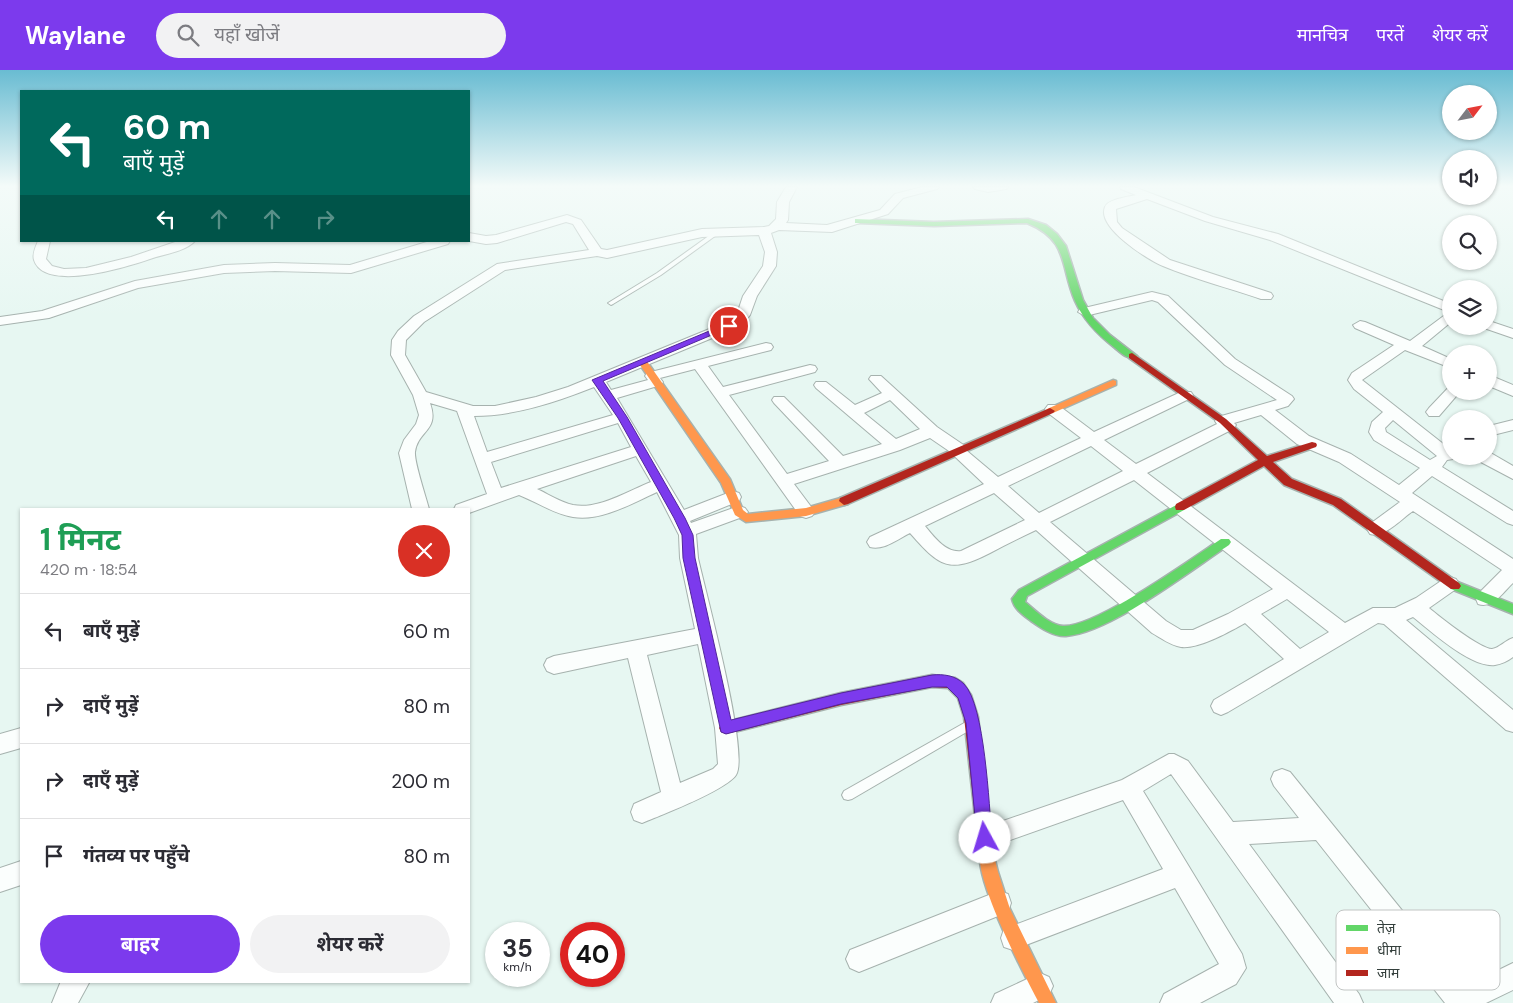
<!DOCTYPE html>
<html lang="hi">
<meta charset="utf-8">
<style>
:root{--surface:#fff;--page:#f2f2f3;--text:#2b2b33;--muted:#7c7c81;--line:#e1e1e2;--accent:#7c3aed}
body{margin:0;font-family:"DM Sans","Noto Sans Devanagari",sans-serif;background:var(--page);color:var(--text);height:100vh;display:flex;flex-direction:column;font-size:19px;white-space:nowrap}
*{box-sizing:border-box;margin:0}
p{font-size:16px;color:var(--muted)}
.icon{flex:none;width:28px;height:28px;fill:none;stroke:currentColor;stroke-width:2;stroke-linecap:round;stroke-linejoin:round}
.map{position:relative;flex:1;overflow:hidden}
.drawer{position:absolute;left:20px;top:438px;width:450px;height:475px;display:flex;flex-direction:column;background:var(--surface);border-radius:0px;box-shadow:0 1px 4px #0004}
.drawer>*{flex:none}
.hud{position:absolute;left:20px;top:20px;width:450px;height:152px;border-radius:0px;box-shadow:0 1px 4px #0004;background:#00695c;color:#fff;overflow:hidden}
.needle{width:32px;rotate:58deg}
.fabs{position:absolute;left:1442px;top:15px;display:grid;gap:10px}
.fabs a{display:grid;place-items:center;width:55px;height:55px;border-radius:50%;background:var(--surface);box-shadow:0 1px 4px #0004;font-size:25px}
.speed{position:absolute;left:485px;top:852px;display:flex;gap:10px;font-size:25px;font-weight:700;text-align:center}
.speed>*{display:grid;place-content:center;width:65px;height:65px;border-radius:50%;background:var(--surface);box-shadow:0 1px 4px #0004;line-height:1}
.speed small{font-size:12px;font-weight:400}
.speed .limit{border:8px solid #d22;background:#fff;color:#111}
.pin{position:absolute;display:grid;place-items:center;width:42px;height:42px;color:#fff;margin:-21px;border:2px solid #fff;border-radius:50%;box-shadow:0 1px 5px #0007}
.me{position:absolute;width:55px;margin:-28px;rotate:354deg;stroke-linejoin:round;filter:drop-shadow(0 0 4px #0008)}
.turn{display:flex;align-items:center;gap:18px;height:105px;padding:0 20px;font-size:22px}
.turn .icon{width:65px;height:65px;stroke-width:2.5}
.turn b{display:block;font-size:35px;line-height:42px}
.lanes{display:flex;align-items:center;height:48px;padding:0 20px;background:#0003;justify-content:center;gap:25px;direction:ltr}
.lanes .off{opacity:.35}
.round{display:grid;place-items:center;flex:none;width:52px;height:52px;border-radius:26px;background:var(--page)}
.overview{display:flex;align-items:center;justify-content:space-between;height:85px;padding:0 20px}
h1{font-size:30px;font-weight:700;line-height:38px;color:#1e9e55}
.action{display:flex;gap:10px;margin-top:auto;padding:10px 20px}
.action a{flex:1;height:58px;border-radius:30px;background:var(--accent);color:#fff;font-size:20px;font-weight:700;line-height:58px;text-align:center}
.action a+a{background:var(--page);color:var(--text)}
ul{padding:0;list-style:none}
li{display:flex;align-items:center;gap:15px;height:75px;padding:0 20px;border-top:1px solid var(--line)}
li div{flex:1}
li b{display:block;font-size:19px}
li em{font-style:normal}
header{display:flex;align-items:center;gap:30px;box-sizing:border-box;height:70px;padding:0 25px;background:var(--accent);color:#fff}
header strong{font-size:24px}
nav{display:flex;gap:28px;margin-inline-start:auto;font-size:18px}
.search{width:350px;height:45px;background:var(--page);display:flex;align-items:center;gap:12px;box-sizing:border-box;padding:0 18px;border-radius:28px;color:var(--muted);font-size:19px}
.map>svg:first-child{display:block}
.lines{fill:none;stroke-linecap:round;stroke-linejoin:round}
.lane-casing{stroke:#a6b2ae;stroke-width:2}
.street-casing{stroke:#a6b2ae;stroke-width:2}
.fast-casing{stroke:#a6b2ae;stroke-width:3}
.slow-casing{stroke:#a6b2ae;stroke-width:3}
.jam-casing{stroke:#a6b2ae;stroke-width:3}
.lane{fill:#fbfefd;fill-rule:evenodd}
.street{fill:#fbfefd;fill-rule:evenodd}
.fast{fill:#63d668;fill-rule:evenodd}
.slow{fill:#ff974d;fill-rule:evenodd}
.jam{fill:#b3261e;fill-rule:evenodd}
.route{fill:#7c3aed;stroke:#51269a}
.key{fill:#fff;stroke:#c2c5c4;stroke-width:1}
.key-label{font-size:14px;fill:#343f3c}
</style>
<header>
<strong>Waylane</strong>
<div class="search"><svg class="icon" aria-label="search" viewBox="0 0 24 24"><circle cx="10" cy="10" r="6"/><path d="M15 15l6 6"/></svg>यहाँ खोजें</div>
<nav><a>मानचित्र</a><a>परतें</a><a>शेयर करें</a></nav>
</header>
<div class="map">
<svg width="1513" height="933" viewBox="0 0 1513 933">
<rect width="100%" height="100%" fill="#e7f7f2"/>
<g class="lines">
<defs>
<path id="lane" d="M717,160L722,161L661,205L613,234L611,235L608,233L657,203Z
M966,652L970,654L971,657L970,660L852,729L848,730L844,729L842,725L844,721Z"/>
<path id="street" d="M786,117H797L789,132L788,150L786,153L827,155L880,140L895,124L922,117H939L937,119L903,128L888,144L832,162L779,160L771,163L777,182L776,196L757,226L750,245L745,251L734,259L606,312L611,320L648,310L645,306L647,303L766,273L771,274L773,277L771,280L708,296L723,317L810,295L815,296L817,299L815,302L729,325L787,404L829,391L774,333L772,330L774,327H784L843,386L882,374L816,318L814,315L816,312H826L855,335L882,323L869,309L871,306H881L937,357L965,376L967,381L998,407L1081,368L1048,343L1045,339L1048,335H1058L1094,362L1181,322H1191L1193,325L1191,328L1104,370L1136,394L1217,354L1215,351L1218,347L1277,330L1225,295L1158,232L1152,230L1085,246L1078,242L1080,239L1152,222L1168,226L1235,289L1292,326L1294,329L1288,336L1275,340L1309,366L1351,384L1399,415L1420,398L1374,370L1369,362L1372,352L1383,342L1354,319L1348,310L1352,303L1394,275L1355,258L1353,255L1360,251L1365,252L1410,271L1449,242L1270,170L1205,151L1147,129L1116,139L1117,152L1122,158L1170,190L1271,223L1273,226L1271,229H1261C1229,218 1194,209 1163,196C1148,190 1096,157 1105,137C1108,129 1128,127 1136,125L1121,119L1120,117H1134L1213,147L1278,164L1451,234V252L1422,276L1451,289V298L1405,280L1362,310L1451,380V386H1454L1453,389L1447,390L1442,397L1513,441V455L1507,453L1432,406L1412,423L1513,489V513C1503,522 1493,539 1478,534L1476,529L1478,524L1502,500L1413,441C1401,449 1385,468 1370,464L1367,459L1370,454L1400,432L1339,392L1297,374L1261,345L1234,353L1236,355L1233,359L1147,403L1345,553L1373,538H1395L1416,528L1444,509L1450,507L1456,509L1459,514L1456,519L1429,538C1440,547 1480,579 1492,579C1499,578 1506,570 1513,568V587C1508,591 1501,594 1495,595C1471,598 1431,561 1413,547L1406,550L1513,640V662L1506,660L1384,554L1378,553L1228,642L1221,645L1214,642L1211,636L1214,630L1284,589L1245,553C1229,562 1199,579 1181,577C1170,575 1161,568 1152,563L1036,460C1021,467 1005,475 990,483C949,504 940,497 910,463C898,469 883,481 870,477L867,472L870,467L984,414L949,381L930,368L900,380L794,414L815,442L812,446L806,448L800,446L695,299L660,308L663,312L661,315L617,328L684,440L733,421L739,423L741,427L739,431L690,451L691,453L739,436L745,438L748,442L745,446L696,464L698,488C705,520 750,684 736,705C726,720 662,745 642,753L634,750L631,742L634,734L661,722L628,588L554,604L547,601L544,595L547,589L554,586L695,559L680,488L679,465L657,422C633,433 600,452 573,447C554,444 537,432 519,425L469,443V439H454L456,435L487,424L457,341L430,333C440,361 418,360 415,382C414,392 426,427 429,439H412L399,383L404,370L416,354L419,345L413,325L391,285L392,270L398,261L414,246L497,194L589,180L573,154L566,152L497,173L486,174L469,171V163L486,166L496,165L567,145L581,150L601,179L607,180L702,159L764,157L769,156L776,149L777,132ZM759,165L765,182L763,196L743,226L737,244L724,253L568,317L536,327L495,336H473L426,322L405,285L406,270L424,252L505,200L597,186L607,188L702,167ZM594,317L613,345L487,382L474,346C515,346 556,332 594,317ZM890,330L920,359L896,369L864,343ZM1393,350L1437,386L1430,390L1386,362L1385,358ZM618,353L631,377L501,418L491,392ZM1091,376L1123,401L1039,443L1008,416ZM636,386L651,412C628,421 598,440 573,435C560,432 548,424 537,419ZM1134,410L1273,519L1228,544L1193,560H1181L1166,551L1050,452ZM994,423L1025,450L961,481C946,483 934,467 925,456ZM1287,529L1329,562L1300,579L1261,544ZM698,574L715,658L718,694L713,699L680,713L647,585Z
M973,117H1008L1006,119L988,122L975,119Z
M38,171H50L46,189L52,196L64,199L86,198L131,187L178,171H195C187,180 168,184 156,187C133,195 45,224 34,190C32,184 36,176 38,171Z
M430,171H450L448,174L351,203L275,201L224,203L138,218L49,248L0,255V247L42,241L135,211L224,195L275,193L350,195Z
M1489,251L1513,259V268L1484,258L1483,256H1489Z
M1489,305L1513,315V326L1489,316Z
M1451,317V321H1460L1458,324L1439,346H1429L1426,342L1429,338L1448,318Z
M1513,350V360L1489,366V356Z
M1489,382L1513,396V409L1477,390L1475,386H1489Z
M21,658V678L0,684V664Z
M1169,684H1174L1188,691L1233,752L1299,748L1274,716L1271,709L1274,702L1282,699L1290,702L1464,917L1513,893V920L1486,933H1445L1316,770L1249,774L1359,924L1363,933H1334L1171,704L1143,721L1242,884L1246,898L1236,914L1200,933H1160L1164,924L1219,894L1175,818L1013,880L1004,877L1001,868L1004,859L1163,799L1123,730L985,779L977,776L973,768L977,760L1122,710Z
M21,791V815L0,822V798Z
M999,821L1008,824L1011,833L1008,842L859,902L850,898L846,889L850,880Z
M1040,903L1049,907L1053,916L1049,925L1033,933H991L995,924Z
M61,911H90L78,933H52Z"/>
<path id="fast" d="M855,149L934,152L1028,149L1046,155L1057,164L1066,176L1083,230L1093,248L1110,265L1137,286L1135,288C1127,289 1121,283 1115,278C1098,265 1084,251 1075,231C1060,196 1069,170 1027,153L934,156L858,153H855Z
M1180,433L1185,437L1184,440L1027,526L1025,532C1035,540 1049,555 1063,556C1095,558 1191,489 1221,469H1229L1231,472L1229,475C1191,500 1110,563 1066,566C1054,567 1041,558 1031,551C1023,545 1014,539 1012,529L1019,520Z
M1455,511L1513,534V544L1451,519L1449,516L1451,513Z"/>
<path id="slow" d="M643,289L646,290L730,409L743,440L748,444L806,438L844,427L849,431L848,434L806,446L746,452L735,445L721,413L638,292Z
M1113,310L1116,311V315L1053,343H1047L1045,341L1047,339Z
M986,775L991,777L993,782L998,802L1010,839L1056,933H1039C1025,906 970,803 981,777Z"/>
<path id="jam" d="M1132,283L1226,349L1267,386L1312,372L1316,373L1317,375L1316,377L1273,392L1292,409L1341,429L1459,513L1461,516L1459,519H1451L1333,435L1284,415L1264,396L1184,440H1176L1175,437L1176,434L1258,390L1220,353L1129,288V284Z
M1050,338L1055,341L1053,343L848,434L844,435L839,431L840,428Z
M932,605L955,608L963,613L971,625L978,647L993,782L991,787L986,789L981,787L979,782L964,647L958,628L948,618L932,617L841,635L726,664L721,662L719,658L721,654L726,652L841,623Z"/>
</defs>
<use href="#lane" class="lane-casing"/>
<use href="#street" class="street-casing"/>
<use href="#fast" class="fast-casing"/>
<use href="#slow" class="slow-casing"/>
<use href="#jam" class="jam-casing"/>
<use href="#lane" class="lane"/>
<use href="#street" class="street"/>
<use href="#fast" class="fast"/>
<use href="#slow" class="slow"/>
<use href="#jam" class="jam"/>
</g>
<linearGradient id="sky" x2="0" y2="1"><stop stop-color="#69bcd2"/><stop offset="0.47" stop-color="#f4fbf9"/><stop offset="1" stop-color="#f4fbf9" stop-opacity="0"/></linearGradient>
<rect width="1513" height="247" fill="url(#sky)"/>
<path class="route" d="M726,254H732L733,256L603,311L627,347L685,448L693,465L695,488L731,650L841,623L932,605C943,604 955,605 964,614C985,635 989,736 992,768L990,774L985,776L979,774L977,768L966,653L958,628L947,617H932L841,634L726,664L721,662L683,488L682,465L674,448L618,348L592,310Z"/>
<rect x="1336" y="840" width="164" height="80" rx="8" class="key"/>
<rect x="1346" y="855" width="22" height="6" fill="#63d668"/>
<rect x="1346" y="877" width="22" height="7" fill="#ff974d"/>
<rect x="1346" y="900" width="22" height="6" fill="#b3261e"/>
<g class="key-label">
<text x="1377" y="863">तेज़</text>
<text x="1377" y="885">धीमा</text>
<text x="1377" y="908">जाम</text>
</g>
</svg>
<div class="fabs">
<a><svg class="needle" viewBox="-14 -14 28 28"><path d="M0-13l5 13h-10z" fill="#e53935"/><path d="M0 13l5-13h-10z" fill="#7c7c81"/></svg></a>
<a><svg class="icon" aria-label="sound" viewBox="0 0 24 24"><path d="M4 9h4l5-4v14l-5-4H4zM17 9q2 3 0 6"/></svg></a>
<a><svg class="icon" aria-label="search" viewBox="0 0 24 24"><circle cx="10" cy="10" r="6"/><path d="M15 15l6 6"/></svg></a>
<a><svg class="icon" aria-label="layers" viewBox="0 0 24 24"><path d="M12 4l9 5-9 5-9-5zM3 14l9 5 9-5"/></svg></a>
<a>+</a>
<a>−</a>
</div>
<div class="speed"><div>35<small>km/h</small></div><div class="limit">40</div></div>
<div class="pin" style="left:729px;top:256px;background:#d93025"><svg class="icon" aria-label="arrive" viewBox="0 0 24 24"><path d="M6 21V4h12l-3 4 3 4H6"/></svg></div>
<svg class="me" style="left:985px;top:768px" viewBox="-20 -20 40 40"><circle r="19" fill="#fff"/><path d="M0-13L10 11 0 6-10 11z" fill="#7c3aed"/></svg>
<div class="hud">
<div class="turn"><svg class="icon" aria-label="left" viewBox="0 0 24 24"><path d="M17 20v-9H6M10 6l-5 5 5 5"/></svg><div><b>60 m</b>बाएँ मुड़ें</div></div>
<div class="lanes"><svg class="icon" aria-label="left" viewBox="0 0 24 24"><path d="M17 20v-9H6M10 6l-5 5 5 5"/></svg><svg class="icon off" aria-label="ahead" viewBox="0 0 24 24"><path d="M12 20V5M6 11l6-6 6 6"/></svg><svg class="icon off" aria-label="ahead" viewBox="0 0 24 24"><path d="M12 20V5M6 11l6-6 6 6"/></svg><svg class="icon off" aria-label="right" viewBox="0 0 24 24"><path d="M7 20v-9h11M14 6l5 5-5 5"/></svg></div>
</div>
<section class="drawer">
<div class="overview"><div><h1>1 मिनट</h1><p>420 m · 18:54</p></div><a class="round" style="background:#d93025;color:#fff"><svg class="icon" aria-label="close" viewBox="0 0 24 24"><path d="M6 6l12 12M18 6L6 18"/></svg></a></div>
<ul>
<li><svg class="icon" aria-label="left" viewBox="0 0 24 24"><path d="M17 20v-9H6M10 6l-5 5 5 5"/></svg><div><b>बाएँ मुड़ें</b></div><em>60 m</em></li>
<li><svg class="icon" aria-label="right" viewBox="0 0 24 24"><path d="M7 20v-9h11M14 6l5 5-5 5"/></svg><div><b>दाएँ मुड़ें</b></div><em>80 m</em></li>
<li><svg class="icon" aria-label="right" viewBox="0 0 24 24"><path d="M7 20v-9h11M14 6l5 5-5 5"/></svg><div><b>दाएँ मुड़ें</b></div><em>200 m</em></li>
<li><svg class="icon" aria-label="arrive" viewBox="0 0 24 24"><path d="M6 21V4h12l-3 4 3 4H6"/></svg><div><b>गंतव्य पर पहुँचे</b></div><em>80 m</em></li>
</ul>
<div class="action"><a>बाहर</a><a>शेयर करें</a></div>
</section>
</div>
